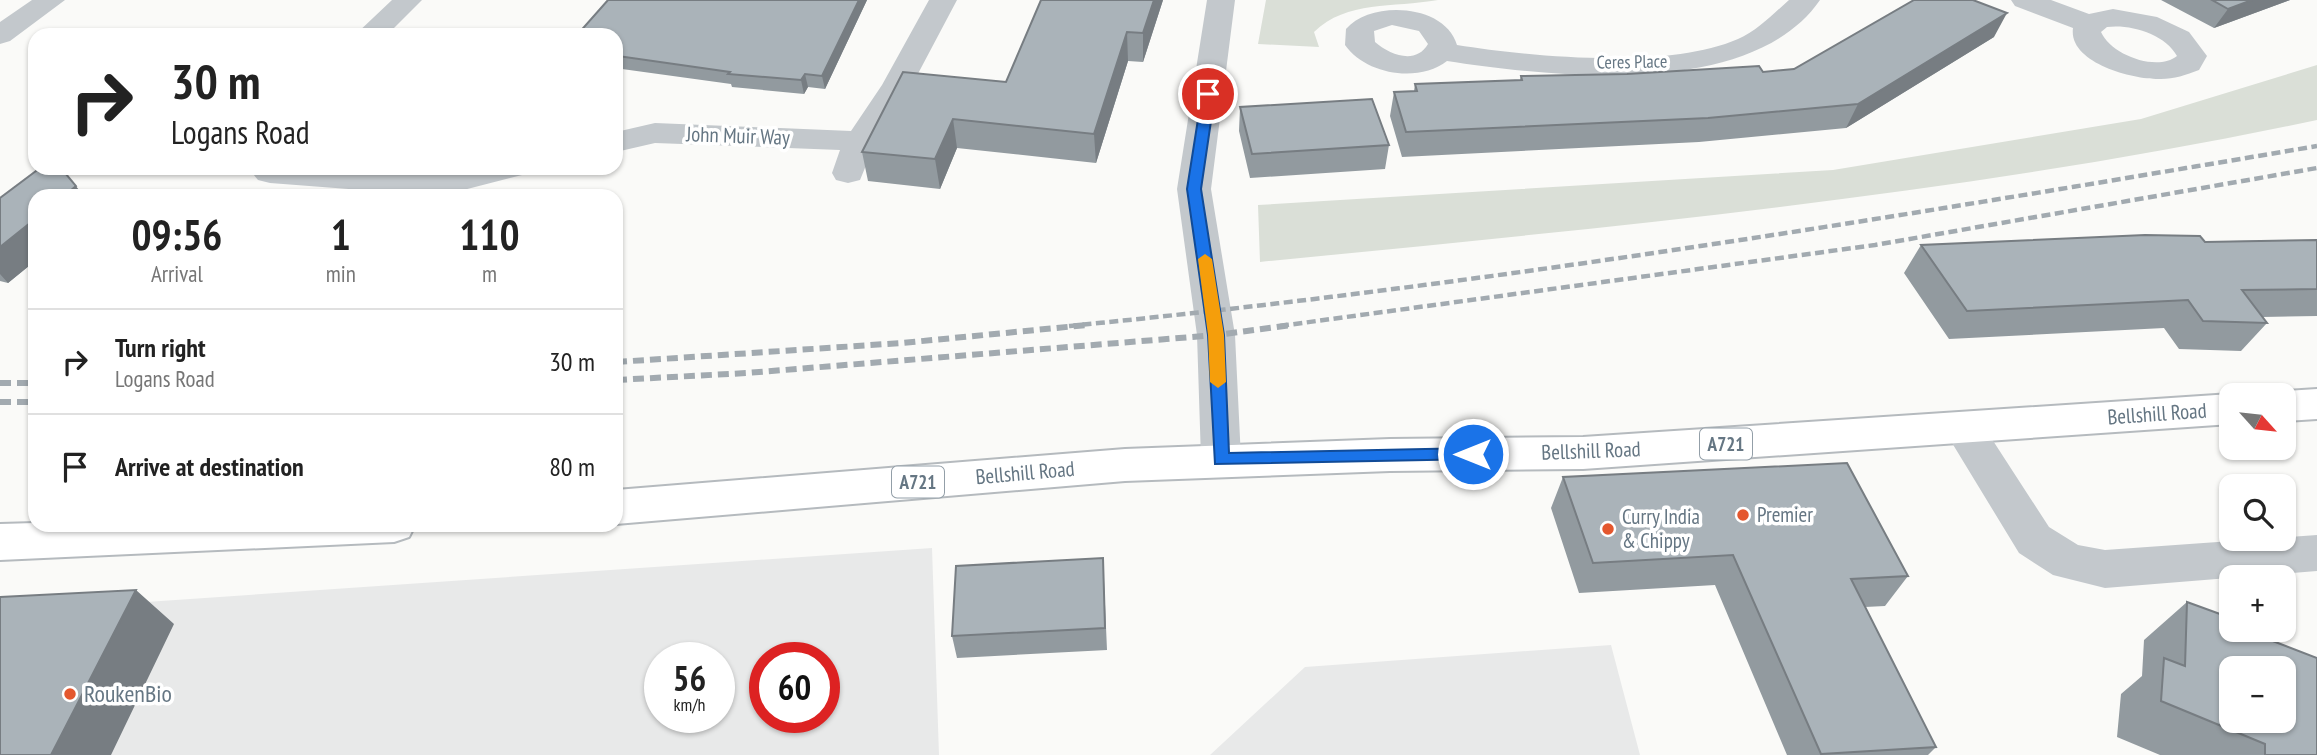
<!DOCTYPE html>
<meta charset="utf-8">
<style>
:root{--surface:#fff;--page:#f2f2f2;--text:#222;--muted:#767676;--line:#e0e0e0}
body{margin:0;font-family:"PT Sans Narrow",sans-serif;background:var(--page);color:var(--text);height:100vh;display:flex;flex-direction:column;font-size:26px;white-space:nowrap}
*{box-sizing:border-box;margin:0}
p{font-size:23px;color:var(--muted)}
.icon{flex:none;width:38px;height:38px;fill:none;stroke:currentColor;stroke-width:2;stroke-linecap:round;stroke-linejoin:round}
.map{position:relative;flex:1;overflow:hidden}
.side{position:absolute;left:28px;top:189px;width:595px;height:343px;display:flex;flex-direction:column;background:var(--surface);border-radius:21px;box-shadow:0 2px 5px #0004}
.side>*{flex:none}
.hud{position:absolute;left:28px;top:28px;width:595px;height:147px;border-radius:21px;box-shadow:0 2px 5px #0004;background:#fff;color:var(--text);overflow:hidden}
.needle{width:46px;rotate:117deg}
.buttons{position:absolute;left:2219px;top:383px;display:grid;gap:14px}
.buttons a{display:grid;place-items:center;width:77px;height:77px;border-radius:14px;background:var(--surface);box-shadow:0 2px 5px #0004;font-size:35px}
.speed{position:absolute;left:644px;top:642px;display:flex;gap:14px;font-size:35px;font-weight:700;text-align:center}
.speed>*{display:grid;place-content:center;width:91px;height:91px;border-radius:50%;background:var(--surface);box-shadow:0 2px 5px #0004;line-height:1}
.speed small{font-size:18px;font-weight:400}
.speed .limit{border:10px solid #d22;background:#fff;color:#111}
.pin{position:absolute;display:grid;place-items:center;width:60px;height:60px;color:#fff;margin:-30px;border:4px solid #fff;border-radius:50%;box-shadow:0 2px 7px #0007}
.me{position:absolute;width:77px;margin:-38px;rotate:270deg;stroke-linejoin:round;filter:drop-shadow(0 0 5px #0008)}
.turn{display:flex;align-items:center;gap:24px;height:147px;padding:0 28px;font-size:32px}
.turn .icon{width:91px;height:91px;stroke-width:2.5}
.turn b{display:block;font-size:49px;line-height:60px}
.eta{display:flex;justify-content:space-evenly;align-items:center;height:119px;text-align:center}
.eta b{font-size:42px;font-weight:700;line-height:49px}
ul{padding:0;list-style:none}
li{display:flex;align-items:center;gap:21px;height:105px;padding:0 28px;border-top:2px solid var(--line)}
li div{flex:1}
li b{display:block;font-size:26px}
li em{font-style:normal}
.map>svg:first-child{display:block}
.built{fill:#e8e9e9;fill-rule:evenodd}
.green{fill:#dadfd7}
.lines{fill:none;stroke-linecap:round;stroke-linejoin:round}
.primary-casing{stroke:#b5babe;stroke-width:4}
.minor{fill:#c3c8cc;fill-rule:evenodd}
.tertiary{fill:#c3c8cc;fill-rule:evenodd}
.primary{fill:#fff;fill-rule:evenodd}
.rail-far1{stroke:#a2aab0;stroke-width:4.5;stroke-dasharray:9 4.5;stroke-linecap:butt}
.rail{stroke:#a2aab0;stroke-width:6;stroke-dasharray:11 6;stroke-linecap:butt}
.wall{fill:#929a9f}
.shaded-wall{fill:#777d82}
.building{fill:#aab3b9;stroke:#777d82;stroke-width:2;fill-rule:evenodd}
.route{fill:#1a73e8;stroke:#114b97;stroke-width:2}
.slow{fill:#f59e0b}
.poi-dot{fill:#e4572e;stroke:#fff;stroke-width:2.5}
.labels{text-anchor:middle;stroke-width:7;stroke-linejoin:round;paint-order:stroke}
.far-street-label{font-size:18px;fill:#657683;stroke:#fff}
.shield{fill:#fff;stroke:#939fa8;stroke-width:2}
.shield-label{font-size:19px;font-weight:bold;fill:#657683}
.street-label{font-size:21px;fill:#657683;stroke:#fff}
.poi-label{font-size:21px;fill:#657683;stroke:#fff;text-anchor:start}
.near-poi-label{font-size:24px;fill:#657683;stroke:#fff;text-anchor:start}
</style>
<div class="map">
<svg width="2317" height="755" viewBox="0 0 2317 755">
<rect width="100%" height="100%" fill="#fafaf8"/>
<path class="built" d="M932,548L939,755H0V612ZM660,658H719V718H660ZM765,658H824V718H765Z
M1611,645L1640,755H1210L1305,667Z"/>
<path class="green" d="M1266,0H1438C1393,8 1347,0 1314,32L1319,47L1258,44Z
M2317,65V120C1969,194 1614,227 1260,262L1258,205L1833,170L2141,119Z"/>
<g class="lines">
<defs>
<path id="primary" d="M2317,389V419L2284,421V396H2270L2284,391Z
M2231,394L2236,396H2231V424L1583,469L1390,471L1125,481L616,524V490L1125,449L1390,439L1583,437Z
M35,523V525H415L409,537L394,542L0,560V524Z"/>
</defs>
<use href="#primary" class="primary-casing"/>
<path class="minor" d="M32,0H65L10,41L0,44V22Z
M392,0H422L387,35H355Z
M929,0H957L912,85L876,141L860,180L848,183L836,180L832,173L840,150L655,143L616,152V132L655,123L851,131L882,85Z
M1789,0H1820C1751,100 1552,77 1447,61C1419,83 1366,75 1345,45L1346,29C1370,0 1445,3 1457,45C1533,57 1667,70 1738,39C1757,31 1773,14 1789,0ZM1392,25L1419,31L1428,44C1416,65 1390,55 1375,42L1374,31Z
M2011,0H2051L2089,14L2113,9L2157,17L2189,32L2207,56L2199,70C2186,75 2174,79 2161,79C2134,80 2068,63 2073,28L2015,6ZM2107,27C2131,24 2165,34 2177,56C2157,72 2111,55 2101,32Z
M248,168H341L437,175L467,168H526L522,175L440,196L270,183L258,180Z
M1963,412L1977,416L2049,527L2078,545L2105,550L2317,535V571L2105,588L2053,575L2019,553L1949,438L1943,427L1949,416Z"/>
<path class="tertiary" d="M1207,0H1235L1211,189L1235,335L1241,459L1235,470L1221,475L1207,470L1201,459L1197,335L1177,189Z"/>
<use href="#primary" class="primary"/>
<path class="rail-far1" d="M1069,326C1488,285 1903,216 2317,146
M1280,326L1875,245L2317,168"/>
<path class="rail" d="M616,362L902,343L1087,325
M616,380L747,373L1216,335L1292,325
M0,383H35
M0,402H35"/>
</g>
<path class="wall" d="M608,0H867L825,89L808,87L804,94L732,87L731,84L622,69L616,76Z
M1163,0L1143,62L1128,61L1096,163L957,148L940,189L868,181L862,152L1006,82Z
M2161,0H2290L2214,28Z
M1994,37L1846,128L1699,142L1402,157L1390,116L1394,92L1414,91L1415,84L1520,80L1521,76L1763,72L1794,69Z
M1240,107L1389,145L1385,169L1250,178L1239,131Z
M35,196V261L8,283L0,281V198Z
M2317,240V316L2262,317L2267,323L2241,351L2179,349L2164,328L1949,339L1904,273L1921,245Z
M1563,477L1908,576L1885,606L1865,607L1936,747L1928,755H1787L1715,585L1579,593L1551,508Z
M1104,581L1107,650L957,658L952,636Z
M2187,602L2252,633L2317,755H2160L2117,737L2121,694L2142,676L2144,640Z"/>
<path class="shaded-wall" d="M859,0H867L825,89L822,76Z
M1154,0H1163L1143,62V33Z
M2252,0H2290L2214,28L2228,9Z
M2007,13L1994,37L1846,128L1858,104Z
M1127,32L1128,61L1096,163L1094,134Z
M618,56L622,69L616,76V57Z
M805,74L808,87L804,94L801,80Z
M953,119L957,148L940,189L935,159Z
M61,168L84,196H64Z
M35,219V244H34L35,261L8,283L0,274V247Z
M136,590L174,624L111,755H51Z"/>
<path class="building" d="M608,0H859L822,76L805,74L801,80L728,74L730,72L618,56L616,57V35H577Z
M1041,0H1154L1143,33L1127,32L1094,134L953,119L935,159L862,152L903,72L1006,82Z
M1914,0H1973L2007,13L1858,104L1708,118L1406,132L1394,92L1417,91L1415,84L1522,80L1521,76L1627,74L1759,66L1763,72L1794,69Z
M2212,0H2252L2228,9Z
M1372,99L1389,145L1252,154L1240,107Z
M40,168H61L76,186L64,196H35V219L0,247V198Z
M555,190L553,196H488L489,193Z
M2145,235L2200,236L2205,242L2317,240V289L2242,290L2267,323L2203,321L2188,300L1967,311L1921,245Z
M1847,463L1908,576L1851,579L1936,747L1821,754L1733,555L1593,563L1563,477Z
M1103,558L1105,628L952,636L956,566Z
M136,590L51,755H0V597Z
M2187,602L2231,618V630H2252V633L2317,658V755H2265V744L2161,701L2164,658L2185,666ZM2231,668H2284V721H2231Z"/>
<path class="route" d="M1208,91L1215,94L1201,189L1224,335L1229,453L1473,448L1481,454L1479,459L1215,464L1208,335L1187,189L1202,94Z"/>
<path class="slow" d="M1205,254L1212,259L1224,335L1226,382L1218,388L1210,382L1208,335L1198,259Z"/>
<g class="poi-dot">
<circle cx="1743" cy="515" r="7"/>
<circle cx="1608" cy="529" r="7"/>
<circle cx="70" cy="694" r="7"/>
</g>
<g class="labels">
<g class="far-street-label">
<text transform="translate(1632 62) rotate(-1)" y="6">Ceres Place</text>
</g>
<g class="shield">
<rect x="1700" y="428.5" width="52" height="31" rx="5"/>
<rect x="892" y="466.5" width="52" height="31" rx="5"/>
</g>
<g class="shield-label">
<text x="1726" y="451">A721</text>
<text x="918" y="489">A721</text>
</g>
<g class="street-label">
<text transform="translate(738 136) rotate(2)" y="7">John Muir Way</text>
<text transform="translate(2157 414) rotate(-4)" y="7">Bellshill Road</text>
<text transform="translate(1591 451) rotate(-2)" y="7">Bellshill Road</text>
<text transform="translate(1025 473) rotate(-5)" y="7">Bellshill Road</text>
</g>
<g class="poi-label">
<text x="1757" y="522">Premier</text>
<text x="1622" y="524">Curry India<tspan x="1622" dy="24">&amp; Chippy</tspan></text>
</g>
<g class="near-poi-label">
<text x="84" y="702">RoukenBio</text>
</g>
</g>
</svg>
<div class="buttons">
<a><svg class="needle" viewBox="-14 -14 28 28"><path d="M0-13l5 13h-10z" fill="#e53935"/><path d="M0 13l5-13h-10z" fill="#767676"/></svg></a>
<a><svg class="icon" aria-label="search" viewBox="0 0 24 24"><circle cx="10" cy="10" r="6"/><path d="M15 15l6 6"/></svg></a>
<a>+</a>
<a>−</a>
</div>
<div class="speed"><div>56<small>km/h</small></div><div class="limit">60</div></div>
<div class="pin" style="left:1208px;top:94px;background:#d93025"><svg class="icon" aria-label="arrive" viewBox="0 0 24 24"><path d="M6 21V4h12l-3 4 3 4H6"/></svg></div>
<svg class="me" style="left:1473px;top:454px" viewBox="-20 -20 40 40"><circle r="17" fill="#1a73e8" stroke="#fff" stroke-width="3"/><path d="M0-11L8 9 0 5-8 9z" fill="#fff"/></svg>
<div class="hud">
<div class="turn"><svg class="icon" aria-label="right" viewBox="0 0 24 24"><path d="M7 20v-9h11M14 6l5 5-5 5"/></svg><div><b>30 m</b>Logans Road</div></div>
</div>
<section class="side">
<div class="eta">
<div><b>09:56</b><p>Arrival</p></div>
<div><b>1</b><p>min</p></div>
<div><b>110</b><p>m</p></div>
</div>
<ul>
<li><svg class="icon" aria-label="right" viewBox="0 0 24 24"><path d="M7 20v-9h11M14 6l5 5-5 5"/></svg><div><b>Turn right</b><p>Logans Road</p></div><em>30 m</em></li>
<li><svg class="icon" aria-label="arrive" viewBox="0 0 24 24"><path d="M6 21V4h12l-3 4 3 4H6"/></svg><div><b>Arrive at destination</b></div><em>80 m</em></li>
</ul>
</section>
</div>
